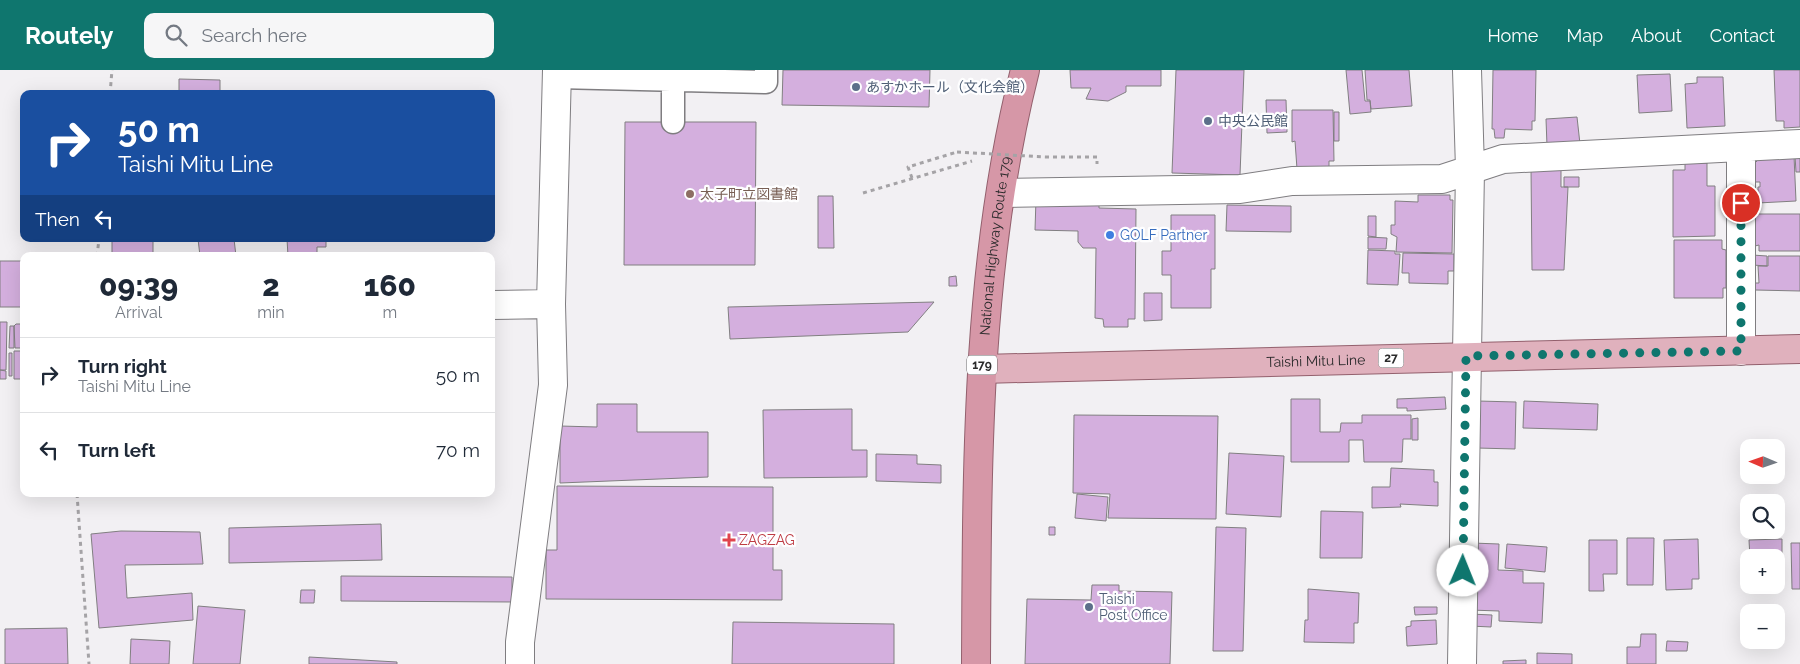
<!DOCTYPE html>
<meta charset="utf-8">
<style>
:root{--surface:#fff;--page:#f6f6f7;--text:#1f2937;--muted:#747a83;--line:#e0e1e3;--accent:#0f766e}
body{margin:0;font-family:Raleway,"Noto Sans JP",sans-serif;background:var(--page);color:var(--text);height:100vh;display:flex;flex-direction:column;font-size:19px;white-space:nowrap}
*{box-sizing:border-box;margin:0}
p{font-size:16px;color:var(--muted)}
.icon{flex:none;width:28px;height:28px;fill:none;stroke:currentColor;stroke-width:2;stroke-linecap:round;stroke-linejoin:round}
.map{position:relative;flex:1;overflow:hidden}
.details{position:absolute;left:20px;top:182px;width:475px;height:245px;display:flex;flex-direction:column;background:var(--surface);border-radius:10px;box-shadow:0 5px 20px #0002}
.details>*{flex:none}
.top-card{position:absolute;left:20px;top:20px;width:475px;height:152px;border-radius:10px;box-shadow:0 5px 20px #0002;background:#1a4fa0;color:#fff;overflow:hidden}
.needle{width:32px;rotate:272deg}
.tools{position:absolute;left:1740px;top:369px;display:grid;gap:10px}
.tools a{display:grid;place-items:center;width:45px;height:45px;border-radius:10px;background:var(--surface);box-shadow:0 5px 20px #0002;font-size:25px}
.pin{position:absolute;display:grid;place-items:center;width:42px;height:42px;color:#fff;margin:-21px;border:2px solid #fff;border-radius:50%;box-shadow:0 1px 5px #0007}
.me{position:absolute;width:55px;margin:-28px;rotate:1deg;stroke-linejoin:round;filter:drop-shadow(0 0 4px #0008)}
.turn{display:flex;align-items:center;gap:18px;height:105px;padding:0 15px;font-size:22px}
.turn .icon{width:65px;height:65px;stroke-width:2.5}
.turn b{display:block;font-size:35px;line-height:42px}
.then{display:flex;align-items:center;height:48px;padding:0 15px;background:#0003;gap:10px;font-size:19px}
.eta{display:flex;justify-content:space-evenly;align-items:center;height:85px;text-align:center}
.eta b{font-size:30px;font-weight:800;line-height:35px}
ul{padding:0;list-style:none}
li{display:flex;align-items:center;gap:15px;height:75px;padding:0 15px;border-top:1px solid var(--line)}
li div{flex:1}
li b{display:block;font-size:19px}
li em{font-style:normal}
header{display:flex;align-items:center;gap:30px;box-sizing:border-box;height:70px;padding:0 25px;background:var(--accent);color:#fff}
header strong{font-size:24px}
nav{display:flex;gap:28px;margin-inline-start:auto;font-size:18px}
.search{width:350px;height:45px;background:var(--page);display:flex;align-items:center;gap:12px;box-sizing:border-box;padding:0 18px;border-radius:10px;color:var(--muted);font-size:19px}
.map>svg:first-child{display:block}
.building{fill:#d4afde;stroke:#817f81}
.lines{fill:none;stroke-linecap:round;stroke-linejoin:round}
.pedestrian-casing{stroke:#7f7d80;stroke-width:25}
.minor-casing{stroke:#7f7d80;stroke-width:30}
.primary-casing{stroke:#93606d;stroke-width:30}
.trunk-casing{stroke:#93606d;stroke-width:30}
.path{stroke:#a5a3a6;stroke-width:3;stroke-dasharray:4 4;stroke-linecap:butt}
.pedestrian{stroke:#fff;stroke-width:22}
.minor{stroke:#fff;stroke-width:28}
.primary{stroke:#e0b1bd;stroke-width:28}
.trunk{stroke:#d697a7;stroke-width:28}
.path-bridge{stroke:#a5a3a6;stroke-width:3;stroke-dasharray:4 4;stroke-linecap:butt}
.route{stroke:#0f766e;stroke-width:9;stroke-dasharray:0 16.2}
.service-dot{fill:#5c6f8a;stroke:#fefeff;stroke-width:2}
.education-dot{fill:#8d6e63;stroke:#fefeff;stroke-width:2}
.shop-dot{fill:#3f7fe0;stroke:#fefeff;stroke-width:2}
.health-dot{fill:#e0444e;stroke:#fefeff;stroke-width:2}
.labels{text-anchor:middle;stroke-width:4.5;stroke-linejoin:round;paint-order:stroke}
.shield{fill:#fefeff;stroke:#6a6a6b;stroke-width:1}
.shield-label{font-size:12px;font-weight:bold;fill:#2a2a2b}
.service-label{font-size:14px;fill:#4e5e75;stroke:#fefeff;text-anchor:start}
.education-label{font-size:14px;fill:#785e54;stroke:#fefeff;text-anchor:start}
.shop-label{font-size:14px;fill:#366cbe;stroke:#fefeff;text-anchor:start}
.street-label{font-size:14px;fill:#2a2a2b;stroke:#fefeff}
.health-label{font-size:14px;fill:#be3a42;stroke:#fefeff;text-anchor:start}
</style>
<header>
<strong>Routely</strong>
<div class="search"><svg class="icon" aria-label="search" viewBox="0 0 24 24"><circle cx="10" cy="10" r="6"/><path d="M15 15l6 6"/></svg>Search here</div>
<nav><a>Home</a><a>Map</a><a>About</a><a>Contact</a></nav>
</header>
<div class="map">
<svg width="1800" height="594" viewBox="0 0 1800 594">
<rect width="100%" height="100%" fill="#f2f0f3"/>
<path class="building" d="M783,0H930L929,37L782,35Z
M1070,0H1161V16H1126V22L1108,31L1086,29L1091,18H1071Z
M1176,0H1244L1240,105L1172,103Z
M1346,0H1362L1365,31H1370L1371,42L1350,44Z
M1365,0H1409L1412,36L1371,39L1370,30H1367Z
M1493,0H1536L1535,51H1532V60L1505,59L1504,68H1495L1494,59H1492Z
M1774,0H1800V57L1784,58V51H1776Z
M1670,4L1672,41L1639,43L1637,5Z
M1697,7H1723L1725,56L1687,58L1685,14L1697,13Z
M179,9L220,10V24L179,23Z
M1266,30H1286L1287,62L1267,63Z
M1292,40H1333L1334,91H1329V98L1297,99L1295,71L1292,72Z
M1334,42H1339V71H1334Z
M1577,47L1580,74L1547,76L1546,49Z
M625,52H756L755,195H624Z
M1800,85V102H1796L1795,86Z
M1794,86L1796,131L1758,133V117H1760V112H1754L1753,95L1760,88Z
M1685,93H1707V116H1715V166L1673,167V100H1685Z
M1531,98H1561V117H1568L1564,200H1532Z
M1564,107H1579V117H1564Z
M1418,125H1450V130H1453L1452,183L1396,182L1397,167L1391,164V155H1395V131L1418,132Z
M818,126H833L834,178H818Z
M1036,129L1099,130V138L1136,139L1135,249H1128V257H1104L1103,249L1095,248L1096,178H1083L1078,172V161L1035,160Z
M1227,135L1291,136V162L1226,161Z
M1755,144H1800V181H1759V175L1755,176Z
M1171,145H1215V199H1211V238H1171V205H1162V181H1171Z
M1368,146H1376V167L1368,166Z
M1368,167L1387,168L1386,179H1368Z
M112,169H153V186H112Z
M198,169H234L236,186H200Z
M287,169H326V177H317V186H288Z
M1674,170H1722V179L1726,180V218H1723V228H1674Z
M1368,180L1395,181V184H1400L1398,215L1367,214Z
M1403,183L1454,184V201H1448V214L1409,213V203H1402Z
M1752,185L1767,186V196L1752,195Z
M1768,186H1800V221L1755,220V213H1759L1758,196H1768Z
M0,191H24V237H0Z
M956,206L957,216H949V207Z
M1144,223H1162V250L1144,251Z
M934,232L908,262L730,269L728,237Z
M0,252H7L6,300H0Z
M16,254H24V278H15L14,256Z
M10,256H14V278H9Z
M14,281H24V309H14Z
M9,283H12V306H9Z
M0,300L6,301V309H0Z
M1445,327L1446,339L1407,341V338H1397V329Z
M1291,329H1320V362H1340L1341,353H1362V345H1411V369H1403L1402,392H1364L1363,370H1349V392H1291Z
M1478,331L1516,332L1515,379L1477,378Z
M1524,331L1598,334L1597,360L1523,358Z
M597,334H637V362H708V407L560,413V356L597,357Z
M852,339V380H867V407L764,408L763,340Z
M1074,345L1218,346L1216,449L1108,448L1110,424L1073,423Z
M1418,348V370H1412V349Z
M1229,383L1284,386L1281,447L1226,444Z
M876,384L917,385V394L941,395V413L876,411Z
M1391,398L1434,400V412H1438V436L1400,434L1401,437L1372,438V417H1390Z
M557,416L773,417V500H782V530L546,529V480H557Z
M1077,424L1108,427L1106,451L1075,448Z
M1321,441L1363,442L1362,488H1320Z
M381,454L382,490L229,493V458Z
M1049,457H1055V465H1049Z
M1216,457L1246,458L1243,581H1213Z
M121,461L200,462L203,494L125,495L127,528L192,523L193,550L99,558L91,464Z
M1627,468H1654L1653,515H1627Z
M1698,469L1699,509H1692V519L1666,520L1664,470Z
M1782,469V500H1776V488H1750L1749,470Z
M1589,470H1617V504H1603L1604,521H1589Z
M1472,473L1499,474L1498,500L1523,501V513H1544L1542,553L1499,551V541L1470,540Z
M1791,473H1800V519H1792Z
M1507,474L1547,477L1545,502L1505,498Z
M341,506L512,507V532L341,531Z
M1092,515H1119V521L1172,522L1170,594H1025L1027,529L1091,530Z
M1308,519L1359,523L1358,553H1354V573L1304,572L1305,550H1308Z
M301,520H315L314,533H300Z
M198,536L245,540L240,594H193Z
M1414,537H1437V544L1415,545Z
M1470,544L1492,545L1491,557L1470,556Z
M1436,550L1437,574L1407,576L1406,557L1411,556V551Z
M733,552L894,554V594H732Z
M67,558L68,594H5V559Z
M1641,564H1656V594H1627V577H1640Z
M131,569L170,571L169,594H130Z
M1667,571L1688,572L1687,581H1666Z
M1537,583L1572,584V594H1537Z
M309,587L397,592V594H309Z
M1526,590V594H1503V591Z"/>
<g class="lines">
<defs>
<path id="pedestrian" d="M557,7L766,12V0
M673,52V10"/>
<path id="minor" d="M1741,77V281
M1001,123L1240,119L1292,111L1442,109L1503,89L1800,74
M491,235L551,234
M520,594V572L553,315L551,234L557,0
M1462,594L1470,99L1467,0"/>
<g id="primary">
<path id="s1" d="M982,299L1800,279"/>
</g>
<g id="trunk">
<path id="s2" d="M976,594C977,395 976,194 1025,0"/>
</g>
</defs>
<use href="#pedestrian" class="pedestrian-casing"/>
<use href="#minor" class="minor-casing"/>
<use href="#primary" class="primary-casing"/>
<use href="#trunk" class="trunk-casing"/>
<path class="path" d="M110,24L112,0
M1045,87H1097V94
M912,108L908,97L957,82
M863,123L972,91
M97,186L99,169
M77,424L89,594"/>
<use href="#pedestrian" class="pedestrian"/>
<use href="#minor" class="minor"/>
<use href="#primary" class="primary"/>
<use href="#trunk" class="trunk"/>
<path class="path-bridge" d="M957,82L1045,87"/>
</g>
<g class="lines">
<path class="route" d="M1463,501L1466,286L1741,281V133"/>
</g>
<g class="service-dot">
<circle cx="856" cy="17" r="5"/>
<circle cx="1208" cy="51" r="5"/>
<circle cx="1089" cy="537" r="5"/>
</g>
<circle class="education-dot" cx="690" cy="124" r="5"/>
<circle class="shop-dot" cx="1110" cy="165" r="5"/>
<path class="health-dot" d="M726.5 462.5h5v5h5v5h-5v5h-5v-5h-5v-5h5z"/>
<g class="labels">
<g class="shield">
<rect x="1378.5" y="278.5" width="25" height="19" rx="4"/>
<rect x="967" y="285.5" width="30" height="19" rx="4"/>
</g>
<g class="shield-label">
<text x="1391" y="292">27</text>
<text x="982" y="299">179</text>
</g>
<g class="service-label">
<text x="866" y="22">あすかホール（文化会館）</text>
<text x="1218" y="56">中央公民館</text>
<text x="1099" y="534">Taishi<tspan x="1099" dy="16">Post Office</tspan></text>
</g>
<g class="education-label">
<text x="700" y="129">太子町立図書館</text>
</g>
<g class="shop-label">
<text x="1120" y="170">GOLF Partner</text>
</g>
<g class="street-label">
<text dy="5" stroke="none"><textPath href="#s2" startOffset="419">National Highway Route 179</textPath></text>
<text dy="5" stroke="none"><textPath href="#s1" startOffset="334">Taishi Mitu Line</textPath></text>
</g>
<g class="health-label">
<text x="739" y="475">ZAGZAG</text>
</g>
</g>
</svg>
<div class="tools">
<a><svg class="needle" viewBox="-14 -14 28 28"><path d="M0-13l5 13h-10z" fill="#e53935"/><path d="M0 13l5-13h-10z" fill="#747a83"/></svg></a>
<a><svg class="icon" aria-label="search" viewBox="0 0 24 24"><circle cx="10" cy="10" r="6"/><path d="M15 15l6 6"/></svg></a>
<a>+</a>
<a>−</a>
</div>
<div class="pin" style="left:1741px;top:133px;background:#d93025"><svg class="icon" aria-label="arrive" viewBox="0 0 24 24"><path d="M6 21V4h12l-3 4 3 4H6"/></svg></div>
<svg class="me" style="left:1463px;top:501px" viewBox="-20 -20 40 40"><circle r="19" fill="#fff"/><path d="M0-13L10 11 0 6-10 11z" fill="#0f766e"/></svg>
<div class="top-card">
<div class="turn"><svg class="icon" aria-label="right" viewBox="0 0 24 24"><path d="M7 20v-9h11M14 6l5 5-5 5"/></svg><div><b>50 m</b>Taishi Mitu Line</div></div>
<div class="then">Then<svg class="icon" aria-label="left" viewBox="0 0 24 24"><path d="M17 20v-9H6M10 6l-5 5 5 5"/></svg></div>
</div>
<section class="details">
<div class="eta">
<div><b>09:39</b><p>Arrival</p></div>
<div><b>2</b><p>min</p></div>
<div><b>160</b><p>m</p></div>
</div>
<ul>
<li><svg class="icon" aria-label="right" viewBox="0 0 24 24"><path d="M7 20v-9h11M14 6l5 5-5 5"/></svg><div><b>Turn right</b><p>Taishi Mitu Line</p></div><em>50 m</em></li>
<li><svg class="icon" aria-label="left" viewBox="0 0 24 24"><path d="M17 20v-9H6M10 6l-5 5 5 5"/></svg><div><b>Turn left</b></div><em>70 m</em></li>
</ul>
</section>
</div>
